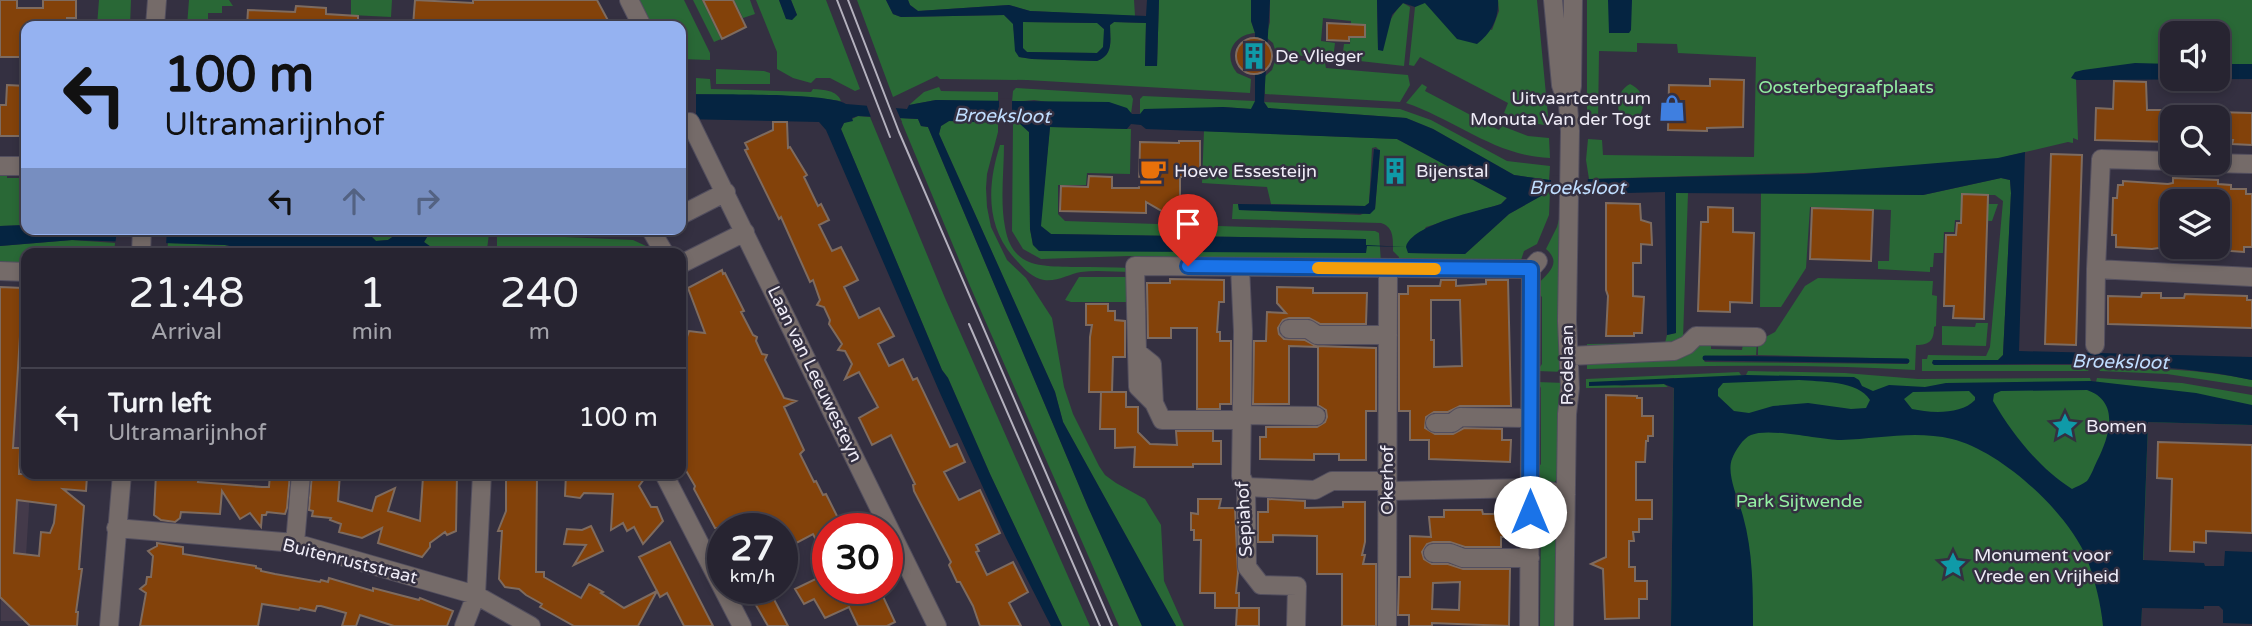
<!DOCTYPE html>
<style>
:root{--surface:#272431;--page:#33303d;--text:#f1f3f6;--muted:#a4a4ab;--line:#43414d}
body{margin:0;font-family:"Varela Round",sans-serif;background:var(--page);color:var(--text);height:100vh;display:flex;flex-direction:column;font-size:26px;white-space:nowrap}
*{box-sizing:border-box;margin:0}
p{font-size:23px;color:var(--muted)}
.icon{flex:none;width:38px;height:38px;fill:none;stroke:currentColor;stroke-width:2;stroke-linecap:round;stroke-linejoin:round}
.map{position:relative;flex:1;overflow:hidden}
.details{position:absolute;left:21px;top:248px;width:665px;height:231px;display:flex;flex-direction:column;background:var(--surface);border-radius:14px;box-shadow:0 4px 10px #0003,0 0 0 2px var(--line)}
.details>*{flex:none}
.hud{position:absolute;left:21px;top:21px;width:665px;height:214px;border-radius:14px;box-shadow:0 4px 10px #0003,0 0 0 2px var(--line);background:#95b2f1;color:#111;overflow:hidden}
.controls{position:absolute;left:2160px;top:21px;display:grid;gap:14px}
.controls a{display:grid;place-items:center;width:70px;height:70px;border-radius:14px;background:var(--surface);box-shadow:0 4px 10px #0003,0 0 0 2px var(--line);font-size:35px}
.speed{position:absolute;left:707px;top:513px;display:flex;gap:14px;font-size:35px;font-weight:700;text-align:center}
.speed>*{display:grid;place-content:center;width:91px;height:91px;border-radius:50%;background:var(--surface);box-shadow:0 4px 10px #0003,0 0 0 2px var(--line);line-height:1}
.speed small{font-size:18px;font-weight:400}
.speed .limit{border:10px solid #d22;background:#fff;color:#111}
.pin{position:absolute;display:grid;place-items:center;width:60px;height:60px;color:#fff;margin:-72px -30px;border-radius:50% 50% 50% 0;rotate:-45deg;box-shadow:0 0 7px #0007}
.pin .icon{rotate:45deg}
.me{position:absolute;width:77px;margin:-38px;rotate:0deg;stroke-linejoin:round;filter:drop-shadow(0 0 5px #0008)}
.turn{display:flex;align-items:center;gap:24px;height:147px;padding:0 28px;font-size:32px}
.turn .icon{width:91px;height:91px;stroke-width:2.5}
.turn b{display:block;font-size:49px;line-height:60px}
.lanes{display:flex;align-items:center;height:66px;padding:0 28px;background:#0003;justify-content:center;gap:35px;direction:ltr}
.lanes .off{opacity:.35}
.eta{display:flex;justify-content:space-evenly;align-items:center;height:119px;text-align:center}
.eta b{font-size:42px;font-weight:600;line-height:49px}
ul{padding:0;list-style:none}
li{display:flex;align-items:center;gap:21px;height:98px;padding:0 28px;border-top:2px solid var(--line)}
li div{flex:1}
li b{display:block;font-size:26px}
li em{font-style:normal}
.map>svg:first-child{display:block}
.education{fill:#443a4a}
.green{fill:#296836;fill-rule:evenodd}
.water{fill:#052441;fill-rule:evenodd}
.pier{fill:#343041}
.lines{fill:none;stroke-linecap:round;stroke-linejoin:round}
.stream{stroke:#052441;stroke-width:5}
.building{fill:#83420a;stroke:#7e6b5f;stroke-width:2;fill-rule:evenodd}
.minor-casing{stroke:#524e5e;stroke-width:20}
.minor{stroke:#756b69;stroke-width:18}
.tram{stroke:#b4b1be;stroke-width:2}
.route-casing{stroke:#114b97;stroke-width:18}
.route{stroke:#1a73e8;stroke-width:12}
.slow{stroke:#f59e0b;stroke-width:12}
.labels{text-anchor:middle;stroke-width:5;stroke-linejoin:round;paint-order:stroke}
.poi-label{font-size:18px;fill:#efecf7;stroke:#343041;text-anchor:start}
.park-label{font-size:18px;fill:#94f0a3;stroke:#343041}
.street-label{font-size:18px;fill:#efecf7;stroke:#343041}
.water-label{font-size:19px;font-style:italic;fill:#c0deff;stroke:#343041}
</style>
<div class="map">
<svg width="2252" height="626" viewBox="0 0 2252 626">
<rect width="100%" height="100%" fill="#343041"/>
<path class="education" d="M0,287L26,288V474H31L22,621H1V626Z"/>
<path class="green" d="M99,0H131L130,26H97Z
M189,0H229L233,6H222V13H208V26H187Z
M351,0H392L391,17L351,15Z
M634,0H684L710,53V60L681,59V26H647Z
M693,0H702L721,39L714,42Z
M734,0H750L755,14L743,18Z
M756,0H779L786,18L797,15L791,0H826L860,89L855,91L830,78H816L811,83L793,78L777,69V52Z
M857,0H886L893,14L901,17L1004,15L1013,23L1016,51L1019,57L1032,59L1097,61C1114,55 1110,40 1110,25L1114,22L1146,23L1145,65L1157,66L1159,0H1251V21L1255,33C1232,35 1223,56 1237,73L1251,79L1250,93L1027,80L940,79L937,76L893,97Z
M908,0H1134L1135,16L1030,11L1009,5L918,11L910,5Z
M1270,0H1377L1378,49C1385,33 1390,15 1403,3L1410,7L1404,66L1342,59L1344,44H1350L1351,21L1323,18L1321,41L1335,43L1333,59L1276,53L1273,43L1266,37L1270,22Z
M1498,0H1537L1549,126L1517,120L1504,113L1508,103L1420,57L1414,66L1409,65L1415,7L1424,2L1433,10L1492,30L1499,11Z
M1587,0H2252V78H2217V33H2172V78L2076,79L2078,140L2073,138V143L2068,142L2008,156L1978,168L1589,179L1586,160L1588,139L1602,140L1603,155L1754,157L1756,57L1678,53L1677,44L1637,43V52L1599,51L1598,124L1592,122L1587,114Z
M1023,22L1098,23L1104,29V47L1097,53L1027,52L1023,49Z
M1276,58L1325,63L1326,68L1408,75L1410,85L1400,102L1265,94L1264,77L1272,70Z
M716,69L764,71L770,73V84H716Z
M696,78L710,79L711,89L811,92L813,89C824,90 837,90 841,101L818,98L696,94Z
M1422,84L1427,87L1425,91L1499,130L1502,126L1528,136L1549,138L1550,158C1495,156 1456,120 1406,103Z
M1630,84C1650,93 1645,117 1629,127L1623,124C1616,110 1615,92 1630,84Z
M939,87L941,91L998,92V102L936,100L909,105L924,92Z
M1016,88L1131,95L1133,99L1131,114L1034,100L1012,102L1013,91Z
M1143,96L1255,101V104L1251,109L1223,107L1140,114V99Z
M1264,102L1400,109L1431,120L1507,161L1550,166L1549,180L1514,175L1433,129L1406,118L1268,108Z
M858,116L870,117L945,298L1090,626H1062L990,474L948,378L942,370L841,129L844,123Z
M900,118L918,119L921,126L928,127L1088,507L1142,626H1119L970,286Z
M949,121L998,123V132L987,174L986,188L987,207L991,227L1007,260L1026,278L1052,318L1064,387L1073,414L1099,466L1105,475L1116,483L1145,499L1161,525L1164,581L1184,626H1176L1063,422L1055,392L939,134L941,126Z
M1013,123H1019L1029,132L1030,229L1033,245L1366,253V239L1051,234L1040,226L1050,127L1131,129L1130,174L1087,173L1086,185H1058V214L1065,221L1375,231L1379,233L1381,263L1128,256L1041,259L1023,249L1012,231Z
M1204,131L1397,139L1507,198L1501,204L1426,227L1408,253L1465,254L1509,214L1550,191L1549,215L1537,244L1524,251L1520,263H1398L1399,257L1393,251C1393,239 1394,227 1381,223L1232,219L1233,204H1238L1239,210L1360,215L1375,209L1380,151L1376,147L1372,148L1369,203L1365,206L1271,204L1267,187L1202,183Z
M1000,145H1004C1004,171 1000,201 1005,227C1012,269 1042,266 1076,267C1094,267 1112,267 1131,268V272C1115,272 1097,270 1081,272C1069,274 1057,282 1044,280C1033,278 1025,270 1018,262C985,229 987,186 1000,145Z
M0,173H7V178H26V225L0,226Z
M2001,178L2010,180L2011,193L2003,355L1998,360H1934L1932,363L1934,365H2091L2088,371H1922V359H1927L1928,355L1986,356L1990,347L2003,201L1995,195H1989V204H1998L1992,221L1955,220L1954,232H1944L1943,253H1934L1933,267H1930V272L1878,269V261H1889L1891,210L1810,207L1806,268L1781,307H1760L1761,193L1923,195ZM1962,194H1978V206H1962Z
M1676,193H1688L1683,339L1677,343L1587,349V344L1665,343L1667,335L1676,333Z
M1561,211L1565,372L1537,371L1542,364V297L1538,293V284C1549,272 1562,263 1546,249L1557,227Z
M302,229H404L388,240L376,241L369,234Z
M432,229H486L489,234L487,249L431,247L424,242Z
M497,234L633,240L646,246L652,254L497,249Z
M72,240L115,243L114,254H26V263L0,262V246Z
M168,243L225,245L270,254H167Z
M1079,277H1131V302H1071L1065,300Z
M1818,278L1933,281L1932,295L1937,296L1936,326L1934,327C1934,340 1930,345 1916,345L1915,370C1805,364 1697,365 1587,369V362L1679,356L1700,345L1711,343V349L1742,350L1743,344L1757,341L1756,355L1706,356L1703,359L1705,362L1908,364L1907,359L1758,355V341L1775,332L1805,286Z
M1976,323H1988L1986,346L1942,345V326L1975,327Z
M2097,366C2149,368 2201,369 2252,380V387L2167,374L2100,371Z
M1748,371L1845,373L1918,379L2090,378L2091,381L2096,382L2097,378L2182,383L2252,395V425L2148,422L2141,626H1671L1674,378L1615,386L1664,384L1668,387L1586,388V379L1739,372L1741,375H1746Z
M1537,382L1565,383L1560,478L1553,483L1542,481L1537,469L1541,464V388Z
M1536,510H1560L1557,626H1540L1541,520Z"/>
<path class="water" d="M779,0H791L797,15L792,20L786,19Z
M886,0H908L910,5L918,11L1009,5L1030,11L1146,16L1147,0H1159L1157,66H1145L1146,23L1114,22L1110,25C1110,40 1114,55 1097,61L1032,59L1019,57L1015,51L1013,24L1004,15L901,17L893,14ZM1023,22L1097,23L1104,29L1103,47L1097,53L1027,52L1023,48Z
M1251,0H1270L1264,102L1268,108L1406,118L1433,129L1514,175L1550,180L1804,174L1998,158L2025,152L2019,351L2252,357V380C2152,358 2037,365 1934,365L1932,363L1933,360H1998L2003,355L2011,193L2010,180L2001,178L1923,195L1676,193V333L1667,335L1665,192L1589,194L1550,191L1509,214L1465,254L1408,253L1406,247L1367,246L1366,253L1039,251L1033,245L1030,229L1029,132L1019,123L949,121L941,126L939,134L1055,392L1063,422L1176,626H1142L1088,507L928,127L921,126L918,119L858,116L852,118L853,121L844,123L841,129L942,370L948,378L990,474L1062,626H1051L1006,538L940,393L826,130L819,122L681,119V94C711,95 826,92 846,104L907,109L909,105L936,100L1109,102L1127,108L1132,114H1140L1144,109L1223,107L1251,109L1255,101V33L1251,21ZM1131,124L1141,125L1146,129L1397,139L1507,198L1501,204C1479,211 1412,224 1406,247L1366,245V239L1051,234L1041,226L1050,127L1127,129Z
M1377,0H1498C1499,19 1491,33 1477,44L1457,39L1425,3L1415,7L1403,3L1392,15L1383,51L1378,50Z
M1608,0H1632L1631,30L1629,33H1609Z
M2135,63L2172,64V79H2217V64H2252V79L2077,80L2071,78L2075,72L2083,70Z
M1374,149L1380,150L1375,209L1370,214L1239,210L1238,204L1365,206L1369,203Z
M26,225V229H256L271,232L274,229L369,234L376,241L388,240L404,229H432L424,242L431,247L599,254H270L225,245L72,240L0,246V226Z
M1746,375L1854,377L1859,380L1862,386L1873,391L1889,385L1925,387L1946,383L2091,381L2196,393L2252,405V425L2148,422L2143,560L2204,563L2205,566H2224L2225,551L2252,552V624L2223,623V610L2219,606H2204V609L2142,608L2141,626H2103C2101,604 2095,580 2087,559C2068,512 2001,451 1952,439C1914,430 1878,439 1841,440C1819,440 1769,427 1751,435C1743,438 1735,451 1732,459C1726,474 1739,501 1743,516C1753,552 1753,589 1753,626H1671L1674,388L1664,384L1589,386V382ZM1799,380C1820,382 1858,380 1870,400L1866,408L1851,409L1808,403L1773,406L1749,413L1734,411L1718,396V389L1723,383ZM2087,390C2121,402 2109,437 2097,461C2094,467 2091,476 2087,481C2083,484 2076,487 2072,489C2039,468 2013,435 1993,401L1994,394L2001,391ZM1969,391L1975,397V400C1961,415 1930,413 1912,409L1904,399L1913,392Z"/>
<path class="pier" d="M682,90L696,91V122H682Z
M999,98L1012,99V127H999Z
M865,101L894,104L902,122L872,120Z
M1588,175L1587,197L1551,195V176Z
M117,229H167L166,246H115Z"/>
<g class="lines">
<path class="stream" d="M1705,358L1907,361"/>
</g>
<path class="building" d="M0,0H17V8H43V0H76V18H67V22L41,21V26H26V57H0Z
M415,0L473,3V0H597L611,26H413Z
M703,0H733L746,27L722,39Z
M296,6L326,8V14L358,16V26H247L248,10L295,12Z
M1327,23L1365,25V37H1349V41L1327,40Z
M1236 56a18 18 0 1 1 36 0a18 18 0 1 1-36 0Z
M1710,79L1744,80L1743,127L1707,128V131L1668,130L1669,85L1710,86Z
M2114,81L2146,82L2147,110H2172V142L2095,140L2096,108L2113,109Z
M7,85L26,86V136H0V105H6Z
M2217,112L2252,113V145L2232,144L2233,140H2217Z
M773,122H787L788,148L790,147L807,175L804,177L818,206L821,204L829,220L819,225L832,251L841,247L858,280L844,287L859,318L879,308L894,336L878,344L889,366L903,359L913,380L917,378L950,447L957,444L965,462L944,472L959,500L980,490L1000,533L976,545L979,551L976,552L987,575L1013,562L1028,592L1009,603L1021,626H980L973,606L960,582H957L949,565L951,562L914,491L913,485L915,484L891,435L872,445L859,418L878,407L859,372L845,379L852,364L845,351L838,350L842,344L829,324L830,320L824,307L817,305L820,300L813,280L810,282L781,217L779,219L745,150L748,149L745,143L773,130Z
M1179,141H1200V177H1180V207L1167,214L1146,202V213L1060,211L1061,186L1088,187L1089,176L1112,177V188H1139L1140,142L1179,143Z
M2051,154L2082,155L2076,345L2045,344Z
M2173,178L2218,180V184L2231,185V189H2246V194H2252V247H2244V252L2217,250V201H2172V246L2152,249L2116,247V235H2112L2113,198H2117L2118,185H2123V181L2168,184L2173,183Z
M1962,194L1988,195L1984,319L1953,318L1954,306H1944L1946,235H1956L1957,223H1961Z
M1606,203L1640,204L1641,220L1651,223L1652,245L1641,244V263H1633V296L1644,297L1642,333H1634V336H1606L1608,296L1606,290Z
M1708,207L1733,208V232L1754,233L1752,303L1730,302V312L1698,311L1701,222H1708Z
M1812,208L1873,210L1871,261L1810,259Z
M2179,247H2216V259L2179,258Z
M722,270L723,274L725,273L744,311L741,312L753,335L757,337L756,341L762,354L767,355L765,360L784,398L796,401L784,407L804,450L800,454L814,482L816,481L823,495L826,494L843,528H828V563L813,534L787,548L782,539V528H715L694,489L695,486L681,462V371L685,343L689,331L705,333L688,288Z
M1170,279L1224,280V302H1219L1217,332H1220V341H1231V404H1220V409H1197V328H1171V338H1148L1147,283H1170Z
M1441,280H1456V286L1486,284V280H1508L1511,406H1460L1448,412H1434L1426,417L1425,428L1435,434H1453L1464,428L1502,429V440H1511L1510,462L1429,459V440H1410V411H1399V294H1408V286H1440ZM1431,300H1460L1462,366L1434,367V340H1431Z
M0,287L23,288L13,448H20L19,474H85L87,476L86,491L63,489L84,506L79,569H82L76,612H78L77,626H30L0,597ZM17,500L56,505L54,523L50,533L41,532L39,556L14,553Z
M1277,287L1313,288V293H1367L1366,324H1320L1309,318H1289L1283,320L1278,328L1279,334L1284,339L1305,340L1316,346L1376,348V411H1366V460H1339V454H1314V460L1260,459V437H1266V427H1317L1325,422L1327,417L1326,410L1318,405V347L1289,346V404H1253L1254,341H1266L1267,312L1286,313L1277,303Z
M2142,293H2161V298H2184L2185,294L2247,296V300H2252V328L2108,324V296L2141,297Z
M1086,304H1108V311H1115V320L1125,321V357H1113L1112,392H1089L1090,337L1092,325H1086Z
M1101,392H1126V407H1138V432L1150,444L1177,445L1176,431H1213V441H1221V464H1193V467H1134L1135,447L1115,448V429H1100Z
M1606,395L1637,396V398H1642V416H1653V436H1648V441H1646L1645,462H1636V500H1652V519H1639V532H1633L1634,541H1629V567H1635V581H1647V599H1639V618L1605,619L1603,569L1591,564L1606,557Z
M2158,442L2252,445V533L2206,531V543L2194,542V552L2170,551L2172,479L2157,478Z
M156,474L199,476L198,482L262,487H269L270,474H290L287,508L285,514L267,512L266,515H262L261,527L250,513L240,519L222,491L220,514L181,512L180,518L175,522L161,520L154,515Z
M312,474H340L338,501L372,511L376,497L395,488L388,511L420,521L423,477L431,474H457L456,531L447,535L445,532L430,543V547L422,557L378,543L382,528L362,538L339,532L341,524L330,520L331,518L312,516L313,511L309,510Z
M506,474H537L536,572H544V577L581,598L589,584L603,592L601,593L624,608L657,591L639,557L670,542L713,626H684L667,593L660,597L657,591L638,626H574L540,607L542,604L526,595L519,589L505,587L499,579L502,531H498L506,511Z
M566,474L647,475L639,486L651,507H657L663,521L643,544L634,527L627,531L623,523L611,530L613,494L584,493L580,498L565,496Z
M1198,499H1221L1219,508H1235L1238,573L1236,593H1239V608H1259V626H1236L1237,608H1215V593H1200L1201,540H1194V530H1191V513L1198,514Z
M1268,499L1305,501V508L1343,507V502H1365V542L1362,555H1365L1363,564H1376V626H1342V574H1317V536L1273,535V542H1258V512H1268Z
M1444,510H1482L1483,514H1510V537H1501V547H1465L1450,542H1433L1427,544L1422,552L1424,559L1432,564H1448L1463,569H1510L1509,626L1432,623V626H1409V615H1398L1399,577H1410V536L1431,537L1429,517H1444ZM1460,582L1459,610L1432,609L1433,583Z
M591,526L603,551L574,565L586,545L564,544L567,529L582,530Z
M157,543L183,547V554L256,566V568L261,569V571L275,574L320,582L321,580L328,582L329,578L373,591V588L419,600L420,598L453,611L447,626H394L360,615L356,626H342L346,613L321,606H317L315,611L300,608L299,610L262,604L258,626H140L146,593L140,589L146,584L147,577H151L153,556L148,551L157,546Z
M828,573V588H857L862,597L880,590L895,622L887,626H858L849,607L825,618L814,599L804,604L795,589Z
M746,588H768L788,626H768Z"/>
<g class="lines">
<defs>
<path id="minor" d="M629,0L642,26
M1553,0L1561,85L1568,105L1570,131L1567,321L1570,388L1567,414L1564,626
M155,26L157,0
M1570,95L1572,86L1573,0
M690,122L937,626
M2172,161L2101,159L2096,269L2252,277
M2209,163L2252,164
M0,166H26
M681,215L726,192
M651,230L665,254
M141,254L142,229
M681,264L745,232
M1240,267L1243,331L1241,476L1246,487L1247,567L1261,585L1297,586L1296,626
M0,271L26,272
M1289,329H1308L1317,335H1388
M2095,345L2096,269
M1137,352L1138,387L1154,403
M1570,356L1674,351L1687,345L1696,336L1757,337
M1241,415L1316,416
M1241,420H1162L1154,403L1152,364L1137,352L1135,266L1531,269
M1435,423H1452L1460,417L1530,418
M664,474L742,626
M1246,487L1315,490L1332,481H1387
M1387,491L1531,488L1566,494
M116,528L295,543L476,595L531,626
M295,543L301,474
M1433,553H1450L1463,558H1530
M109,626L122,474
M464,626L476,595L482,474
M1387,626L1388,269
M1529,626L1531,269L1538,261"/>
</defs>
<use href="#minor" class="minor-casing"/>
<use href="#minor" class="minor"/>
<path class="tram" d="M837,0L890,137
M848,0L899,132L1112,626
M969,324L1100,626"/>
</g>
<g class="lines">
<defs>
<path id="route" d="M1188,266L1531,269L1530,512"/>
</defs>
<use href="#route" class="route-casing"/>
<use href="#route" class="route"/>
<path class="slow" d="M1318,268L1435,269"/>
</g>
<defs>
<symbol id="building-bare" viewBox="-9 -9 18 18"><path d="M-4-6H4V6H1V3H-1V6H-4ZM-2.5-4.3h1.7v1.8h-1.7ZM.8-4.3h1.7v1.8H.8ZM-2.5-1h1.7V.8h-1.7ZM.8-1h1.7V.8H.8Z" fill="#0f9aa8" stroke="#343041" stroke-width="2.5" paint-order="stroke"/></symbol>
<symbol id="shop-bare" viewBox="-9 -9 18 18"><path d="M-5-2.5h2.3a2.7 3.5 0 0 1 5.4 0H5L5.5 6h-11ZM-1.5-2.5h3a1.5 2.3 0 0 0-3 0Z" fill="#3f7fe0" stroke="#343041" stroke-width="2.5" paint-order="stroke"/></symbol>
<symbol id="cafe-bare" viewBox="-9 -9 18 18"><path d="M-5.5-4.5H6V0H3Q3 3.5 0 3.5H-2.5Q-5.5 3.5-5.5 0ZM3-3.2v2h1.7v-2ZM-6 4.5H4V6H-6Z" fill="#e8710a" stroke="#343041" stroke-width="2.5" paint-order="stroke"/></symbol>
<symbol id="sight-bare" viewBox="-9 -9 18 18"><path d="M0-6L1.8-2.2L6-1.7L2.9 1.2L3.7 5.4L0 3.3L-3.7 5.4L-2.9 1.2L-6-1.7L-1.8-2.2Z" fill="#0f9aa8" stroke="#343041" stroke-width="2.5" paint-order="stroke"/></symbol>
</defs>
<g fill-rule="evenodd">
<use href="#building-bare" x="1235" y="37" width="38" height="38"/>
<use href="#shop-bare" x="1653" y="89" width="38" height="38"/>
<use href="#cafe-bare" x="1134" y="152" width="38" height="38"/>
<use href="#building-bare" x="1376" y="152" width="38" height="38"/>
<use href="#sight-bare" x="2046" y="407" width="38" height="38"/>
<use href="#sight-bare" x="1934" y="546" width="38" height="38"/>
</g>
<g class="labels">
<g class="poi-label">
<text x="1275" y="62">De Vlieger</text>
<text x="1651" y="104" text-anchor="end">Uitvaartcentrum<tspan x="1651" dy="21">Monuta Van der Togt</tspan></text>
<text x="1174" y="177">Hoeve Essesteijn</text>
<text x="1416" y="177">Bijenstal</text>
<text x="2086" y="432">Bomen</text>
<text x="1974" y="561">Monument voor<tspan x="1974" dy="21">Vrede en Vrijheid</tspan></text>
</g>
<g class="park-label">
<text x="1846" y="93">Oosterbegraafplaats</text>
<text x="1799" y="507">Park Sijtwende</text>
</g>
<g class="street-label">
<text transform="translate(1567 365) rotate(-90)" y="6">Rodelaan</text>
<text transform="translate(815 374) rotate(64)" y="6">Laan van Leeuwesteyn</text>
<text transform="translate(1387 480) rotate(-90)" y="6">Okerhof</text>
<text transform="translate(1244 519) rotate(-93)" y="6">Sepiahof</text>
<text transform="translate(350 561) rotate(14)" y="6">Buitenruststraat</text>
</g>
<g class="water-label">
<text transform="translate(1002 115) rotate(1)" y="7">Broeksloot</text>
<text x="1577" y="194">Broeksloot</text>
<text transform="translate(2120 361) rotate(1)" y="7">Broeksloot</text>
</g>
</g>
</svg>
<div class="controls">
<a><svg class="icon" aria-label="sound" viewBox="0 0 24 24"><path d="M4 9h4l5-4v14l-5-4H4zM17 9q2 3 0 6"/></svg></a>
<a><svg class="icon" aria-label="search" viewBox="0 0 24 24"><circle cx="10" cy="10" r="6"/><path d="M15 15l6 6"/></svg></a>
<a><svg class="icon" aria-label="layers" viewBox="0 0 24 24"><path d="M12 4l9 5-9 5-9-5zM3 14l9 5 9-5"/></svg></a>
</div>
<div class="speed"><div>27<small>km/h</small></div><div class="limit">30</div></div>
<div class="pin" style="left:1188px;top:266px;background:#d93025"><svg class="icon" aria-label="arrive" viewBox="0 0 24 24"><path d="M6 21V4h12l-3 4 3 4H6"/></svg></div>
<svg class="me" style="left:1530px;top:512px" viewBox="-20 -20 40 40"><circle r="19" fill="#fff"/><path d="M0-13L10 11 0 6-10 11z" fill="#1a73e8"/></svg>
<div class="hud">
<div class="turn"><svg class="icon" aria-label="left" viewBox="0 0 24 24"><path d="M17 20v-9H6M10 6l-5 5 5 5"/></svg><div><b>100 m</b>Ultramarijnhof</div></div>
<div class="lanes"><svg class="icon" aria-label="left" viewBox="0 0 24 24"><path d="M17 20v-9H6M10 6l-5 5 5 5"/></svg><svg class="icon off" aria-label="ahead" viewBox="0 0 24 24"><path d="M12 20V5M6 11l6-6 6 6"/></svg><svg class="icon off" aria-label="right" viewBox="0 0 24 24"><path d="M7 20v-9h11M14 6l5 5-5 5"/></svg></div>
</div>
<section class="details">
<div class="eta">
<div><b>21:48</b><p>Arrival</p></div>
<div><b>1</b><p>min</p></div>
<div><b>240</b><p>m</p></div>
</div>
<ul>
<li><svg class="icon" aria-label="left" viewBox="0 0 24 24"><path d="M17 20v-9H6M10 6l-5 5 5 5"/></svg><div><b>Turn left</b><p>Ultramarijnhof</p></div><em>100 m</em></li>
</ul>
</section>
</div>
